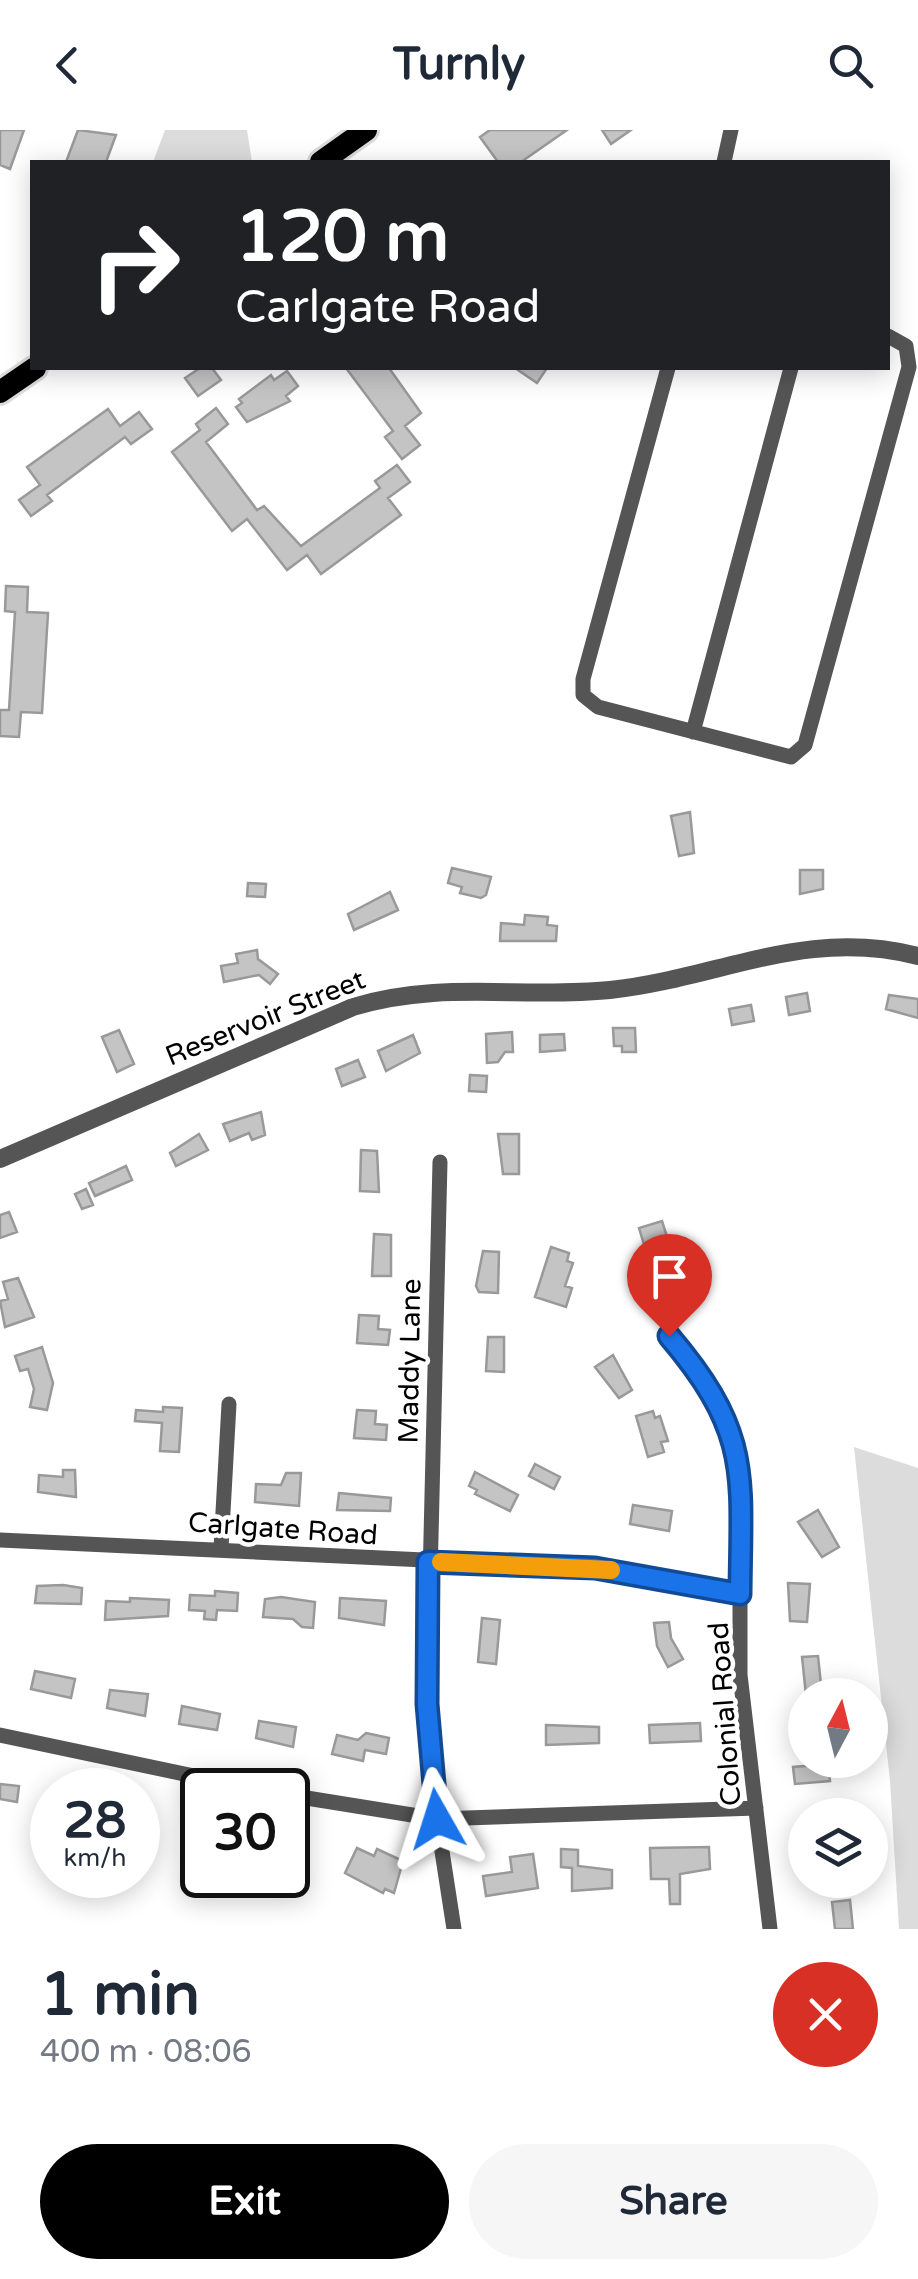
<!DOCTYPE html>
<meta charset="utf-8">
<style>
:root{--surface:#fff;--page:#f6f6f7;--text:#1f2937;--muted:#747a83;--accent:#000}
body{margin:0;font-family:"Varela Round",sans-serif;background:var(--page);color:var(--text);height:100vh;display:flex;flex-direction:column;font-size:38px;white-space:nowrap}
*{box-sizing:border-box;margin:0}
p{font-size:32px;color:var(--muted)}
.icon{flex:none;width:55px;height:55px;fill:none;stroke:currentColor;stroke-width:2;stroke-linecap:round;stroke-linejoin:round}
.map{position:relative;height:1799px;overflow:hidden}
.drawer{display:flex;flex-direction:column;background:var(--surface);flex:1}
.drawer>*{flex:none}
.banner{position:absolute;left:30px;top:30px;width:860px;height:210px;border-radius:0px;box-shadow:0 5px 25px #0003;background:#202124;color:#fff;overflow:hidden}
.needle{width:65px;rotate:7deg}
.tools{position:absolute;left:788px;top:1548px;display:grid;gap:20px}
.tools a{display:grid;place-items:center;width:100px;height:100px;border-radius:50%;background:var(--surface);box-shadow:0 5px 25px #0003;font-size:50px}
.speed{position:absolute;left:30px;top:1638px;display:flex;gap:20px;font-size:50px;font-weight:700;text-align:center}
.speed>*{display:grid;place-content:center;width:130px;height:130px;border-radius:50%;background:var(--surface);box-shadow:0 5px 25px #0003;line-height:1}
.speed small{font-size:25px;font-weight:400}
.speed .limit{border:5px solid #111;border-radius:15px;background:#fff;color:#111}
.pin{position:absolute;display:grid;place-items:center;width:85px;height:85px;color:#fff;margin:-102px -42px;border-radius:50% 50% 50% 0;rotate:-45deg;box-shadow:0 0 10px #0007}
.pin .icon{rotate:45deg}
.me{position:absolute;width:110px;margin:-55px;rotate:354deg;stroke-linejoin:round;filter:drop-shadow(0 0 8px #0008)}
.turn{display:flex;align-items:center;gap:35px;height:210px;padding:0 40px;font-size:45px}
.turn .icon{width:130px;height:130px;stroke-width:2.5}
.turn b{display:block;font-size:70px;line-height:85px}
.round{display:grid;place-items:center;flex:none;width:105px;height:105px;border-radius:52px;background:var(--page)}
.overview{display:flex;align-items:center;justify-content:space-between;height:170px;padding:0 40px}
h1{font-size:60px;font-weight:800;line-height:75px}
.button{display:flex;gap:20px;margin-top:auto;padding:20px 40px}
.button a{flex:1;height:115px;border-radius:60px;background:var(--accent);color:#fff;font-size:40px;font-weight:800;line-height:115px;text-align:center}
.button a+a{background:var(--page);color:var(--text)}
header{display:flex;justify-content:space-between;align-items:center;height:130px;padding:0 40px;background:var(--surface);font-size:45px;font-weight:800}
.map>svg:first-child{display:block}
.green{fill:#dcdcdc}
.building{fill:#c4c4c4;stroke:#999;stroke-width:2.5}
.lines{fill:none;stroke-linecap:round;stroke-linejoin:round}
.primary-casing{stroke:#dbdbdb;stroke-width:28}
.minor{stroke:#555;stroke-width:15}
.tertiary{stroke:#555;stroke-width:18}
.primary{stroke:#000;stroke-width:22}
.route-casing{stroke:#114b97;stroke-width:25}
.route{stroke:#1a73e8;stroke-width:18}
.slow{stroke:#f59e0b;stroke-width:18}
.labels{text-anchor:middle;stroke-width:9;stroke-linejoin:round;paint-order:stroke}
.street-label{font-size:28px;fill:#000;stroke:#fff}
</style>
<header><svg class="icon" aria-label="back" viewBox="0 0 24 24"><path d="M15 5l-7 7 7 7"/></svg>Turnly<svg class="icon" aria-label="search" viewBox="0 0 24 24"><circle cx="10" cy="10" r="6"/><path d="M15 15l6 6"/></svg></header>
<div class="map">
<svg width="918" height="1799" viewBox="0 0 918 1799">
<rect width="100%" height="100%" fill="#fff"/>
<path class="green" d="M165,0H247L252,32H153Z
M854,1317L918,1338V1799H899L890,1651Z"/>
<path class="building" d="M0,0H24L10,39L0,35Z
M78,0L116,5L106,32H66Z
M490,0H567L521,32H498L480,7Z
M602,0H631L611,14Z
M200,238H212L221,250L198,266L185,248Z
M346,238H389L421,283L405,296L420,315L402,329L385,307L393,301Z
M515,238H547L537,253Z
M287,241L298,256L286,266L290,271L247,292L236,277L242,273L239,269L271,245L274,250Z
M216,278L228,294L206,312L257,380L264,376L301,416L380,358L375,351L397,335L410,352L388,368L401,385L321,444L307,425L287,440L247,389L232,401L172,322L200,300L196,294Z
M108,279L120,296L139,282L152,299L131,314L125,307L47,365L52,371L31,386L19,370L40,355L27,337Z
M6,456L28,457L27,482L48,483L42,583L21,582L19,607L0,606V580H9L15,482L5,481Z
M690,682L694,723L679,726L671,686Z
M452,738L491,747L486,765L481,768L460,763L462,757L448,753Z
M800,740H823V759L800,764Z
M248,753L266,754L265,767L247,766Z
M390,762L398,780L354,800L348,784Z
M525,785L548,787L547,795L557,796L556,811H500L501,793L524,795Z
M257,820L258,829L278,844L270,854L259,845L224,852L221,836L238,833L236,824Z
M807,863L810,881L789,885L786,867Z
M889,865L918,869V888L886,879Z
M751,875L754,891L732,895L729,879Z
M613,898H635L636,922H622V916H614Z
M119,900L134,934L117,942L102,907Z
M512,902L513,922H505L498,932L487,933L486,904Z
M564,904L565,920L540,922V905Z
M413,905L420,923L386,941L378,921Z
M358,930L365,947L342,956L336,939Z
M470,945L487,946L486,962L469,961Z
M261,982L265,1005L252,1010L249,1003L230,1011L223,994Z
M199,1004L208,1020L176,1036L170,1023Z
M498,1004H519V1044H503Z
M361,1020L377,1021L379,1062L360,1061Z
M126,1036L132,1050L95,1066L89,1053Z
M86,1059L93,1075L82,1079L75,1064Z
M9,1082L17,1102L0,1108V1085Z
M662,1091L669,1113L663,1115L666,1125L649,1131L639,1098Z
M374,1104L391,1105V1146H372Z
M551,1117L569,1123L567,1131L573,1133L565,1156L572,1158L566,1177L535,1167Z
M483,1121L499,1122L498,1163L479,1162L476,1156Z
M18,1148L34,1187L5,1197L0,1171L8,1169L3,1152Z
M359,1185L379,1186L378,1199L390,1200L388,1215L357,1213Z
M488,1207H504V1242L486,1241Z
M42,1217L53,1253L47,1280L30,1277L34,1259L28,1239L20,1241L15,1226Z
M613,1225L632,1260L619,1268L595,1237Z
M163,1277L182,1278L179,1322L160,1321L162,1293L135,1291L136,1280L163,1282Z
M357,1280L376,1281L375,1294L387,1295L386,1310L354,1308Z
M653,1281L655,1288L660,1286L668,1311L661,1312L664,1322L648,1327L636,1286Z
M535,1334L560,1347L554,1359L529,1346Z
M63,1340H75L76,1367L38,1362L39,1345L63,1347Z
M475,1342L518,1365L510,1381L475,1364L477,1360L469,1356Z
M286,1343H301L299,1376L255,1372L256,1354L281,1355Z
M339,1363L391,1368L390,1381L337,1380Z
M633,1375L672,1381L669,1401L630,1394Z
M818,1380L839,1417L822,1427L798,1392Z
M788,1453L810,1454L807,1492L790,1491Z
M63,1455L82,1458L81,1474L35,1473L37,1456Z
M215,1461L238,1463L237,1481L217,1480L216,1490L204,1489L205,1481L189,1480L190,1465L215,1466Z
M281,1467L315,1472L313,1498L302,1497L293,1489L263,1487L265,1469Z
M130,1468L169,1470L168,1486L105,1490L106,1471L130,1472Z
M340,1468L386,1471L384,1495L339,1488Z
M482,1488L500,1490L496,1534L478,1532Z
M669,1492L671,1508L683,1529L668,1537L657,1516L654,1493Z
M818,1526L822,1564L806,1565L802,1527Z
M35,1541L75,1549L71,1568L31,1559Z
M110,1560L148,1564L145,1586L107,1578Z
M182,1576L220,1584L217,1600L179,1594Z
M259,1591L296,1597L293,1617L256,1608Z
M700,1593L701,1611L650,1613L649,1595Z
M546,1595L599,1597V1613L546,1615Z
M366,1603L389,1608L386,1624L365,1620L363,1631L332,1624L337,1605L358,1610Z
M816,1630H828L830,1651L795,1654L793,1637L817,1635Z
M0,1654L19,1656L17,1672L0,1669Z
M187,1690L202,1692L197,1713L184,1711Z
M709,1717L710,1739L680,1744V1774H670L669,1749H651L650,1718Z
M357,1718L374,1726L377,1719L403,1731L394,1763L385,1759L383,1763L345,1743Z
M561,1719L578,1720V1736L612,1740V1758L572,1761V1738L561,1737Z
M288,1723L305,1727L299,1749L288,1747Z
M533,1724L538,1758L486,1766L483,1746L512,1742L510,1727Z
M850,1770L853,1799H835L832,1772Z"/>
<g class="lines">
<defs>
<path id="primary" d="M321,32L366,0
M0,262L35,238"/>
</defs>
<use href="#primary" class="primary-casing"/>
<path class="minor" d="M724,32L731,0
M668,238L583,549V565L598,577L791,627L805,615L909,237L906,216L888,206
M693,602L791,238
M440,1032L427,1574L437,1689L454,1799
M669,1206L692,1234L729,1295L740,1333V1545L770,1799
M0,1410L595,1438L740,1464
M221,1418L229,1274
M0,1605L260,1660
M288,1665L437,1689L756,1678"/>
<path class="tertiary" d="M0,1029L353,877C441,850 521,869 610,860C720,848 805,797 918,826"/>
<use href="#primary" class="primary"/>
</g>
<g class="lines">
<defs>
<path id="route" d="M437,1689L427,1574L428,1432L595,1438L740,1464C741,1344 752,1304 669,1206"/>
</defs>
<use href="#route" class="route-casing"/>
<use href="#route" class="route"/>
<path class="slow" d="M441,1432L611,1440"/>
</g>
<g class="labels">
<g class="street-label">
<text transform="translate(265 887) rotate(-22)" y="10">Reservoir Street</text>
<text transform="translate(409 1231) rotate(-89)" y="10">Maddy Lane</text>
<text transform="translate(283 1398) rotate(4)" y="10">Carlgate Road</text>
<text transform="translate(724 1584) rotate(-94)" y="10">Colonial Road</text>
</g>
</g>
</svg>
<div class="tools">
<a><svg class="needle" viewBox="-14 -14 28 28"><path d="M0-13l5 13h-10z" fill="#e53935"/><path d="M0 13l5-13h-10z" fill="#747a83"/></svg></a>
<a><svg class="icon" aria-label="layers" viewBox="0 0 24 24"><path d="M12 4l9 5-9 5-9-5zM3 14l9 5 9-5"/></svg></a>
</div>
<div class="speed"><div>28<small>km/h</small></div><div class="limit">30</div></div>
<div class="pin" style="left:669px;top:1206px;background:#d93025"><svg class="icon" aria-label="arrive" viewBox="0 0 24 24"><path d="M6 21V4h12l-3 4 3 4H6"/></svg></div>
<svg class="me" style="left:437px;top:1689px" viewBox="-20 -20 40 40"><path d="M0-17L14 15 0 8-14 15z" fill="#1a73e8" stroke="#fff" stroke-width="4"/></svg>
<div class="banner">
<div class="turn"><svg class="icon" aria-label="right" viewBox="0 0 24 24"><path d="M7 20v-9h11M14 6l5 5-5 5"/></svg><div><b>120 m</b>Carlgate Road</div></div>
</div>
</div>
<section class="drawer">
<div class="overview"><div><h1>1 min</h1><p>400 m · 08:06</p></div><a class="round" style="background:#d93025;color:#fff"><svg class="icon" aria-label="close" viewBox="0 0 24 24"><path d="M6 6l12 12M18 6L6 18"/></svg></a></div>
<div class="button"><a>Exit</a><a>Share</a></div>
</section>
